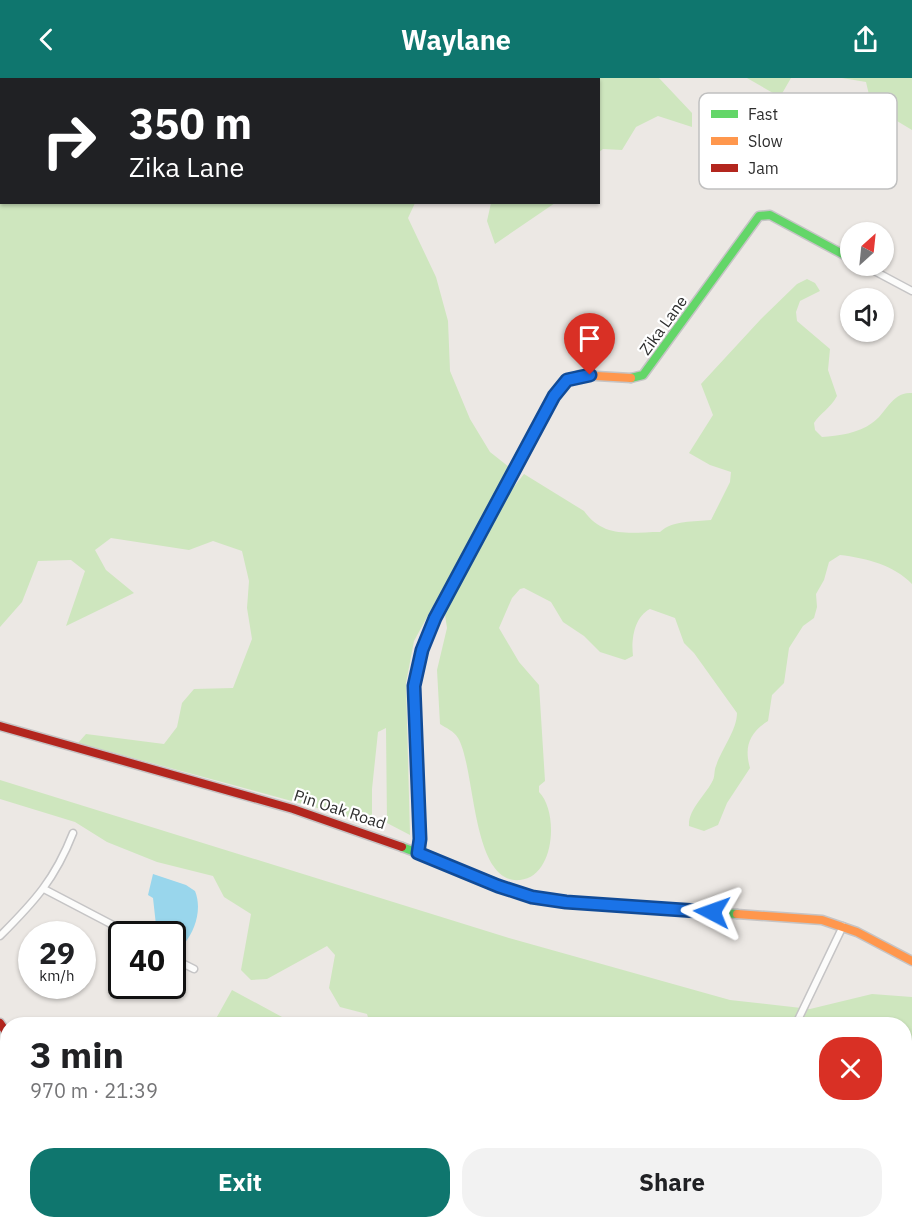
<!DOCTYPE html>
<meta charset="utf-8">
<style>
:root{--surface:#fff;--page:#f2f2f2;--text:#202124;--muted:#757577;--accent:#0f766e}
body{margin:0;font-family:"IBM Plex Sans",sans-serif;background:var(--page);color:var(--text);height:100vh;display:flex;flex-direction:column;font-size:22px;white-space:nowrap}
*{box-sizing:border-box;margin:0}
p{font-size:20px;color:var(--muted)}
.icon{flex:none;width:33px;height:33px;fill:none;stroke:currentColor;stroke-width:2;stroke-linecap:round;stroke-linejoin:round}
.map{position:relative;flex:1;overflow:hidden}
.side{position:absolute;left:0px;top:939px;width:912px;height:212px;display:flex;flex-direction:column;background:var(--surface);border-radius:24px 24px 0 0;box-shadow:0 2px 4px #0004}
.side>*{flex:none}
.guide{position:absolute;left:0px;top:0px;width:600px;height:126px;box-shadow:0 2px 4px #0004;background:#202124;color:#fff;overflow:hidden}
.needle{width:39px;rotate:27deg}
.controls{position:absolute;left:840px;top:144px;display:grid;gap:12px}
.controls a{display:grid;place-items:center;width:54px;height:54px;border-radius:50%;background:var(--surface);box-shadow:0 2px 4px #0004;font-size:30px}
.speed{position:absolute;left:18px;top:843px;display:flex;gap:12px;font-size:30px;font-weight:700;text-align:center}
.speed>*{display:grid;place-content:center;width:78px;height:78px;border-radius:50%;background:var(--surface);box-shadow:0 2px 4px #0004;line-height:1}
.speed small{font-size:15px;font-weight:400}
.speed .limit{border:3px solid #111;border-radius:9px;background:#fff;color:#111}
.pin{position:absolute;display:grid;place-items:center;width:51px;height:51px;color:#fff;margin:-62px -26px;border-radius:50% 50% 50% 0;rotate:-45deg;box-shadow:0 0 6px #0007}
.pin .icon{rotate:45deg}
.me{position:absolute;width:66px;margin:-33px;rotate:274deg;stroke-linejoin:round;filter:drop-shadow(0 0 4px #0008)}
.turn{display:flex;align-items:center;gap:21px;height:126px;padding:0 30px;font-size:27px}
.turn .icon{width:78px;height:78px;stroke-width:2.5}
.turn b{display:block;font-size:42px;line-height:51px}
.round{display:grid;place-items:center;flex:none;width:63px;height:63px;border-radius:24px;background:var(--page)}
.overview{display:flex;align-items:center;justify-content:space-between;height:102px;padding:0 30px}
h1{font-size:36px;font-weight:700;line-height:45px}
.action{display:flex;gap:12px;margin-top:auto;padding:12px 30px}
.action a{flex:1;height:69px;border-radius:24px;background:var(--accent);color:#fff;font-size:24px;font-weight:700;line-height:69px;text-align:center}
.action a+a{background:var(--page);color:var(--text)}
header{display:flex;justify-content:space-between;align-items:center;height:78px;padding:0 30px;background:var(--accent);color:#fff;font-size:27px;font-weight:700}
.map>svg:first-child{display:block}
.green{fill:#cee6be}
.water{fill:#99d6ec}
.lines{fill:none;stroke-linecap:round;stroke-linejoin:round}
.stream{stroke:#99d6ec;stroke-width:1.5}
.street-casing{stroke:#c5c4c5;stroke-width:9}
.fast-casing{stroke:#c5c4c5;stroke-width:11}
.slow-casing{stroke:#c5c4c5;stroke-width:11}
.jam-casing{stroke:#c5c4c5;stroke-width:11}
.street{stroke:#fcfcfb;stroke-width:6}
.fast{stroke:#63d668;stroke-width:8}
.slow{stroke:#ff974d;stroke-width:8}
.jam{stroke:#b3261e;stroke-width:8}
.route-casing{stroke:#114b97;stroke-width:15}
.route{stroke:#1a73e8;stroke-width:10}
.labels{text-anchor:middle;stroke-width:4.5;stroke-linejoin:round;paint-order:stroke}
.street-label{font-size:16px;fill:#2e2e2e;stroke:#fff}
.key{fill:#fff;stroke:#c0c0c0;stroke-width:1.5}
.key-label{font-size:16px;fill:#2e2e2e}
</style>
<header><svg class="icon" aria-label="back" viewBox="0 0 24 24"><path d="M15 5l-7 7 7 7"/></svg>Waylane<svg class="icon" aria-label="share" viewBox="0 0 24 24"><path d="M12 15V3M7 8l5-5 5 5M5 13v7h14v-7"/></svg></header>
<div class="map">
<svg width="912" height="1150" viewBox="0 0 912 1150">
<rect width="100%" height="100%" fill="#ece8e4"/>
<path class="green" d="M0,0H428L2,2V124L415,125L408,140L436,199L448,243L450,293L470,341L490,374L509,389L414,563L406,605L410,757L387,745L386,650L378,654L372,711V750L343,737L78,665L86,656L164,666L177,649L182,625L194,611L233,610L252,561L247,530L249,503L242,473L213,463L189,472L111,460L95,472L106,492L134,515L66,548L85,493L71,482L38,483L22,524L0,549Z
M533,0H659L692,35V49L658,38L636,49L622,72L603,71L599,74L598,2Z
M747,0H791L780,19Z
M842,0H912V52L897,43L892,65L883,69L863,62L853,53V42L870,21L866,4Z
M491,125V124L555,125L495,166L487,143Z
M807,201L815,205L820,213L800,223L796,234L797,243L830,271L828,292L837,318C830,331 820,335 814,345L815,352L822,359C838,358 859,355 872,345C886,336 892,313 912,315V506C894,487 866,480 840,477L829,484L824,502L816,516L817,529L814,540L803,548L789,570L784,605L772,617L768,643C749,655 744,669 750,690L727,725L718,747L704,753L689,748C688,731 706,717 713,702C715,698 714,692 716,688C721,672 737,652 737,635L694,575L684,565L675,540L650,531C634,539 631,562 633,578L625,582L600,574L584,558L563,544L551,524L524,510L520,511L512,520L499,550L519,584L539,607L545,703L539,708V714C559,734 555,799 520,802C471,807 476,690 458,660C454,653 446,650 440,646L437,592L447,550L444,530L501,425L524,396L584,433C604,461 631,454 660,454C673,442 694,444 711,442L730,404L731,394L710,387L689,375L713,337L701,306L761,241L797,206Z
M0,702L509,860L730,922L810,931L872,916L912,919V979L905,989L904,946H370L367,936L340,929L329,910L335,877L327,868L267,901L251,902L241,892L251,836L224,819L213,798L157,784L107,764L75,744L0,721Z
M232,912L295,946H213Z
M209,1143H311L307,1150H213Z
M522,1143H846L858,1150H521Z"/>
<path class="water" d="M153,796L186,807L195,813C202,830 196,852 184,866L173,867L172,856H155L156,847L153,820L148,817Z
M424,1143H475L476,1144L474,1150H422Z"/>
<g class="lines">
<path class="stream" d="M7,2V0
M0,115H2"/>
<defs>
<path id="street" d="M865,188L912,213
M44,811L130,856
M0,858C35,823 55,801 73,755
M172,880L194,891
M796,946L843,848
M51,1143L55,1150"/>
<path id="fast" d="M631,300L643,297L759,138L770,137L850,180
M402,769L532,819L566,824L737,836
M418,775L420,761L414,608L421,571L463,488"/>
<path id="slow" d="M463,488L561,307L579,297L631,300
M737,836L822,842L857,854L912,883
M112,1143L116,1150"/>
<path id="jam" d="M0,648L293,731L402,769
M0,945L8,957"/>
</defs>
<use href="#street" class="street-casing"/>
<use href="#fast" class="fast-casing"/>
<use href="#slow" class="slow-casing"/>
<use href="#jam" class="jam-casing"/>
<use href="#street" class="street"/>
<use href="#fast" class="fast"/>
<use href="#slow" class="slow"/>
<use href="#jam" class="jam"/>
</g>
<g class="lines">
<defs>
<path id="route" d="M590,297L567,302L554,318L435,540L422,572L414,608L420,761L418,775L498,808L532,819L566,824L712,834"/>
</defs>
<use href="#route" class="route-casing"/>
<use href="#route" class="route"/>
</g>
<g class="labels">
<g class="street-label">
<text transform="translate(663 247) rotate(-54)" y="6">Zika Lane</text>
<text transform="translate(340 731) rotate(18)" y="6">Pin Oak Road</text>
</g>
</g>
<rect x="699" y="15" width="198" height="96" rx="9" class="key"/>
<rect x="711" y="32" width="27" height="8" fill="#63d668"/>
<rect x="711" y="59" width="27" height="8" fill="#ff974d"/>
<rect x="711" y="86" width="27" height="8" fill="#b3261e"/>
<g class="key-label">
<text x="748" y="42">Fast</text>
<text x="748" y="69">Slow</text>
<text x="748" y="96">Jam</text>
</g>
</svg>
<div class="controls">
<a><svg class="needle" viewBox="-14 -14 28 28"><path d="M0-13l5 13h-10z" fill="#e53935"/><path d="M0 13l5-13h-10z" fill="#757577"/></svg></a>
<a><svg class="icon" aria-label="sound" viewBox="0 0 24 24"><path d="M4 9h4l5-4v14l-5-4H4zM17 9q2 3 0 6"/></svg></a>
</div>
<div class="speed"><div>29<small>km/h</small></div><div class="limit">40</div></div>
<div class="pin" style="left:590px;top:297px;background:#d93025"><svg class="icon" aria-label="arrive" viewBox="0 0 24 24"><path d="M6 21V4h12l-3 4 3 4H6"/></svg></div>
<svg class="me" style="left:712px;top:834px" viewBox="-20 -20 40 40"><path d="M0-17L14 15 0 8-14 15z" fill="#1a73e8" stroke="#fff" stroke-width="4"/></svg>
<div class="guide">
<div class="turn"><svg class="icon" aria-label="right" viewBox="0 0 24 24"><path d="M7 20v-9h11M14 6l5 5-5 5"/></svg><div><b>350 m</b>Zika Lane</div></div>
</div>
<section class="side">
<div class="overview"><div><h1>3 min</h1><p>970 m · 21:39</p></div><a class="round" style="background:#d93025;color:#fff"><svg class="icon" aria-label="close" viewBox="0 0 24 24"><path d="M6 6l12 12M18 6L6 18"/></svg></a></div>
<div class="action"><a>Exit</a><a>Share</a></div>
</section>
</div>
